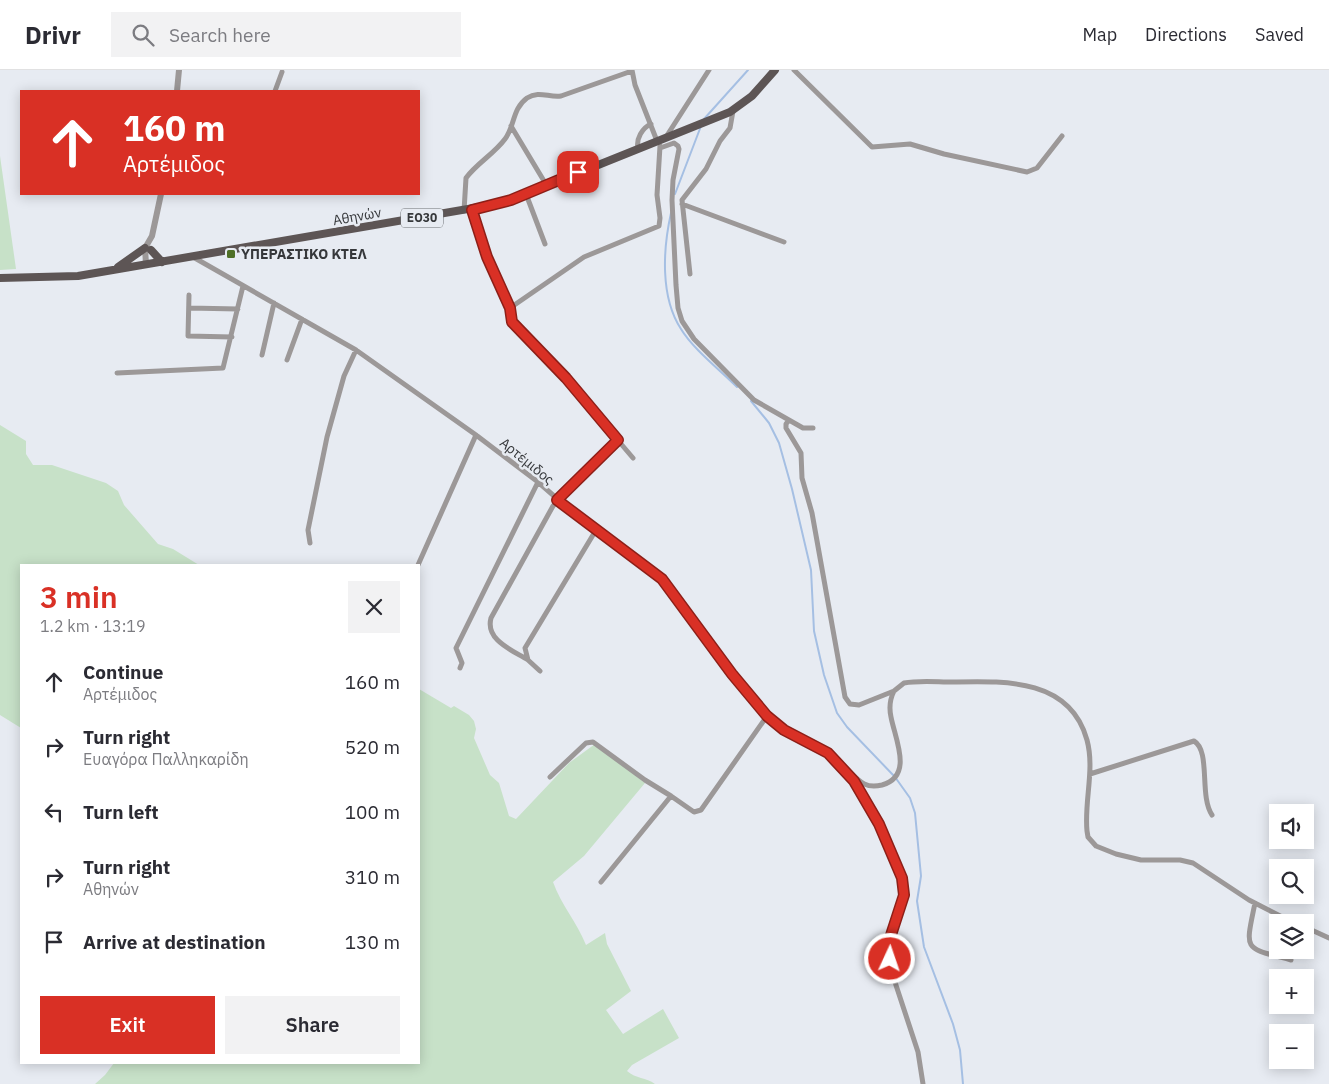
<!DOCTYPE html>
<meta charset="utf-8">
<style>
:root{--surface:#fff;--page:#f2f2f3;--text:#2b2b33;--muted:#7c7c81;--line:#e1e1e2;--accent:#d93025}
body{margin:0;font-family:"IBM Plex Sans",sans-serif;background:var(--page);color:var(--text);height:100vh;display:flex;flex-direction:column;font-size:19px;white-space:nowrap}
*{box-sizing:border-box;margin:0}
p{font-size:16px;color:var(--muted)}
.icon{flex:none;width:28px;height:28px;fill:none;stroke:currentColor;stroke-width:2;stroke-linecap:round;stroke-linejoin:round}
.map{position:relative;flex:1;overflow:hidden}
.drawer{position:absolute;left:20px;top:494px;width:400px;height:500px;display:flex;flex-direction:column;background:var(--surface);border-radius:0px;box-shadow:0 2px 12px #0003}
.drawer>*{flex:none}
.hud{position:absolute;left:20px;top:20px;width:400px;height:105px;border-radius:0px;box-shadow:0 2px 12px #0003;background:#d93025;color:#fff;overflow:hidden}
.fabs{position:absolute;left:1269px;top:734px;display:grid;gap:10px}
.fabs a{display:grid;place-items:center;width:45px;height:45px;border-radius:0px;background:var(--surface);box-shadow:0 2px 12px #0003;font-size:25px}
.pin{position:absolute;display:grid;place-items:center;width:42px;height:42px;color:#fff;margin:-21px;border-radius:10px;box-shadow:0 2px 8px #0006}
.me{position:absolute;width:55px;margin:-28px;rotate:3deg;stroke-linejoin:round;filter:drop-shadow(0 0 4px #0008)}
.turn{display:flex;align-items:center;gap:18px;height:105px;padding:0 20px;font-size:22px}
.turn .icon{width:65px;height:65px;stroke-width:2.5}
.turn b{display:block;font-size:35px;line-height:42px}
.round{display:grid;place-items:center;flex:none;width:52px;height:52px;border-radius:0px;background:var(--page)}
.overview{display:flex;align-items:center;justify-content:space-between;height:85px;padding:0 20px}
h1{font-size:30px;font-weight:600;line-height:38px;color:var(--accent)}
.button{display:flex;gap:10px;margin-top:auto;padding:10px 20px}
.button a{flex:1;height:58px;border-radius:0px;background:var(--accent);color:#fff;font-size:20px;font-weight:600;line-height:58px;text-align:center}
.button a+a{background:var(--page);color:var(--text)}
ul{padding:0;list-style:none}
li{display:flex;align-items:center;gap:15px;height:65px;padding:0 20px}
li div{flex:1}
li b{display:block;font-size:19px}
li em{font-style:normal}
header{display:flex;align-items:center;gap:30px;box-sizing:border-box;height:70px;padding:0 25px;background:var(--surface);border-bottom:1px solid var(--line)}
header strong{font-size:24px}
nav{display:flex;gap:28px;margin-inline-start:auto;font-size:18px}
.search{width:350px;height:45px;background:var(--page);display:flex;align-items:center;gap:12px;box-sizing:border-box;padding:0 18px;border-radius:0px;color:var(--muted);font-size:19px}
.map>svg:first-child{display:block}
.green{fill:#c7e1c8}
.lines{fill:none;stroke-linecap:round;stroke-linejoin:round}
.stream{stroke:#a5bfe3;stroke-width:2}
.minor{stroke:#9c9898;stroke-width:5}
.tertiary{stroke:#9c9898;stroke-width:6}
.primary{stroke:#5d5555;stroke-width:8}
.route-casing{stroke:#8d1f18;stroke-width:12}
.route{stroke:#d93025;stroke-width:9}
.poi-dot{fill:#4f7027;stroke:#e7ebf2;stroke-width:2}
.labels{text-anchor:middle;stroke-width:5;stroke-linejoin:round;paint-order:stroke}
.shield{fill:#e7ebf2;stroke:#6b6e72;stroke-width:1}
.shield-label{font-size:12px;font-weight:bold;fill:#36383b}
.street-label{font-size:14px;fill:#36383b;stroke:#e7ebf2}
.poi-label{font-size:14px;font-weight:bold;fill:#36383b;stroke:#e7ebf2;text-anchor:start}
</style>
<header>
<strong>Drivr</strong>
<div class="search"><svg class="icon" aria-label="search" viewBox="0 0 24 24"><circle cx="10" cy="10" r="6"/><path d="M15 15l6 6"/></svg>Search here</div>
<nav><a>Map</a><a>Directions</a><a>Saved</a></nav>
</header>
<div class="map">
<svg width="1329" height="1014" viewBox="0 0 1329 1014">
<rect width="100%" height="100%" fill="#e7ebf2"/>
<path class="green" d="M0,86L16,199L0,200Z
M0,355L26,371V384L33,395H52L106,413L118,421L124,435L158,474L173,479L199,495H21V658L0,645Z
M419,619L451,638L454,636L469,645L474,651L476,659L474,668L490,705L499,713L509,746L516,749L569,693L595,674L645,713L584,786L553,812C561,835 577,852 586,875L605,863L607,874L631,921L606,940L623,964L663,939L679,968L632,995L627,1001C636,1009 646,1007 655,1014H95L105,1005L114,993L419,992Z"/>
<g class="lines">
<path class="stream" d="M704,49L748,0
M675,124L701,56
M671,143C663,179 660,227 681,259C693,279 720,300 737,317
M751,331L769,353L779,373L792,419L811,500L814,561L824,605L837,643L847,657L895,707L910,728L915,743L921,806L917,831L924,877L953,954L960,980L963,1014"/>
<path class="minor" d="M632,0L635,15L657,71
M794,0L872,77L910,74L944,84L1027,102L1037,98L1062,66
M275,21L282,2
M511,56L547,116
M666,67L709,0
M638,78C636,69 642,58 651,54
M660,78L674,73L678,76L679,79L673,110L672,130L676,215L678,238L682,251L694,269L754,330L803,358H813
M526,124L545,174
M682,134L784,172
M472,140L487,187L510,238L511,252L565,308L633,388
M464,141L466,108C477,93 494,84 505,69C515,56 512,39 527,28C539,20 549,28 561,26L632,1
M193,187L356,280L476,365L538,412L570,440L651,499L669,517L732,604L767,646L784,660L828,683L847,703L879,754L902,807L905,825L891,865V900L918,982L923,1014
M690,204L682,130L706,99L720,71L730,58L733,41
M189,225L188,266L232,267
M189,238L238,239
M510,238L584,187L659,156L660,148L657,125L660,76
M262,285L274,233
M287,290L302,249
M117,303L223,298L243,216
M789,350L786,354V358L801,383L802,408L812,443L845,627L850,634L859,635L894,621
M310,473L308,460L327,367L344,306L356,280
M418,495L476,365
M528,590C512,580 485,570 491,548L553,436L618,370
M460,598L462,593L456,578L538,412
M540,601L528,590L525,578L596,460
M849,701C860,712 866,719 882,715C914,706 895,669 891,647C889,638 890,629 894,621L904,613C919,610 937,612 953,612C1004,611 1070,608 1087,670C1095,700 1084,731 1087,761L1088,767L1096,776L1116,784L1141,790H1180L1193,793L1249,830L1292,852
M1090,704L1194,671C1211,681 1199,726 1212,745
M550,707L586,673L593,672L645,710L671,726
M601,812L671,726L694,742L701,740L767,646
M1255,833C1245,882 1243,877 1291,890
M1305,857L1329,868"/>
<path class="tertiary" d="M177,21L179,0
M146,194L145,178L152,166L161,124"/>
<path class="primary" d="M151,180L162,192
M118,197L145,178
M0,208L78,206L491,135L526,124L730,42L752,26L775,0"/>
</g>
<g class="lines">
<defs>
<path id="route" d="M578,102L511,130L472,140L487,187L510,238L512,252L566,308L618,370L557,430L662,509L732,604L767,646L784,660L828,683L854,711L879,754L902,808L904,825L891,865L890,889"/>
</defs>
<use href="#route" class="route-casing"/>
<use href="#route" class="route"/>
</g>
<rect class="poi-dot" x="226" y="179" width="10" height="10" rx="2.5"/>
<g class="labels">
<rect class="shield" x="401" y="138.5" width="42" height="19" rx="4"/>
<g class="shield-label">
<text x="422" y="152">ΕΟ30</text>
</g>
<g class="street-label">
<text transform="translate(357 146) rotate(-10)" y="5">Αθηνών</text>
<text transform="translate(527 391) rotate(39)" y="5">Αρτέμιδος</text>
</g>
<g class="poi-label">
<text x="241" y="189">ΥΠΕΡΑΣΤΙΚΟ ΚΤΕΛ</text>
</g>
</g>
</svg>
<div class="fabs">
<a><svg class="icon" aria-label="sound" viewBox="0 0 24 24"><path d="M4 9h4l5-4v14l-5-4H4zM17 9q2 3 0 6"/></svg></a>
<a><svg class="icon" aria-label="search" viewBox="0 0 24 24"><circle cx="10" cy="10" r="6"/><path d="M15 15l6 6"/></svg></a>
<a><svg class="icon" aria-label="layers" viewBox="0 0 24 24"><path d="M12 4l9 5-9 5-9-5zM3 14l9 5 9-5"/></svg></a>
<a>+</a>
<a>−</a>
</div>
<div class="pin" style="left:578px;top:102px;background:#d93025"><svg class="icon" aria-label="arrive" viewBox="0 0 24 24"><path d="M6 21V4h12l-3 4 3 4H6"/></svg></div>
<svg class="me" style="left:890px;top:889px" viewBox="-20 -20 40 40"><circle r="17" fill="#d93025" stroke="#fff" stroke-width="3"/><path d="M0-11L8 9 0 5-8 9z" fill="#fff"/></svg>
<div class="hud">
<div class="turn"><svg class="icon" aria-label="ahead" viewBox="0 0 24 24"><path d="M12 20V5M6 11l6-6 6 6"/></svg><div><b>160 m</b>Αρτέμιδος</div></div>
</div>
<section class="drawer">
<div class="overview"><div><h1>3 min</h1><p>1.2 km · 13:19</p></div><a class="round"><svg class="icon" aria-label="close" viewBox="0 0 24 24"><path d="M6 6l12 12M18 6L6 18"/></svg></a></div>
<ul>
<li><svg class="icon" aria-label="ahead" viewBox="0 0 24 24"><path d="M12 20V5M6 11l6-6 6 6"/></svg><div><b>Continue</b><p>Αρτέμιδος</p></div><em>160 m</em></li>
<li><svg class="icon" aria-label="right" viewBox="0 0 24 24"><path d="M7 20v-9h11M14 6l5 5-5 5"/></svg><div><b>Turn right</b><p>Ευαγόρα Παλληκαρίδη</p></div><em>520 m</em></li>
<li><svg class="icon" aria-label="left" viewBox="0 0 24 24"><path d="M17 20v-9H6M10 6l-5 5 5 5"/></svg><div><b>Turn left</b></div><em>100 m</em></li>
<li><svg class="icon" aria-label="right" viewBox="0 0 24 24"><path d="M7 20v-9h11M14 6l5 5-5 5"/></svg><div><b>Turn right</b><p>Αθηνών</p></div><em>310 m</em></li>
<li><svg class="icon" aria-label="arrive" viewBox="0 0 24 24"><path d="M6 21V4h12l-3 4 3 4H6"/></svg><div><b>Arrive at destination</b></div><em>130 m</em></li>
</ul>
<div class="button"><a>Exit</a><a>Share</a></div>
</section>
</div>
